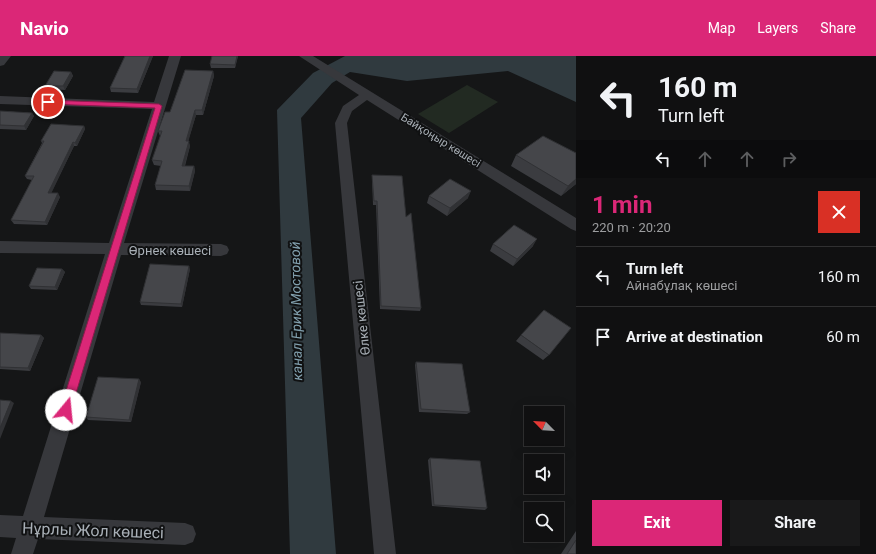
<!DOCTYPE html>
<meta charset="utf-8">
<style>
:root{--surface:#101011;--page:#19191a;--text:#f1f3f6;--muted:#9c9d9f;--line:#303031;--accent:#db2777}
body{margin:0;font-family:Roboto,sans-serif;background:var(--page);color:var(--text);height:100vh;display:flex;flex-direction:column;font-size:15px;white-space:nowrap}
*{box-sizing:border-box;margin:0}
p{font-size:13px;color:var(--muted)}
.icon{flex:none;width:22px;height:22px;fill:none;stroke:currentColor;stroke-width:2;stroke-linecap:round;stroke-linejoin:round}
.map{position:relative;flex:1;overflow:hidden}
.sheet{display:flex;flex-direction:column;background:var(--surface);width:300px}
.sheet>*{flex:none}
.banner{background:#101011;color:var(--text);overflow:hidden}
.needle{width:26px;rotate:294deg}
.tools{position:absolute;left:524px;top:350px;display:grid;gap:8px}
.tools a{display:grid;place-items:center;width:40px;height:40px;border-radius:0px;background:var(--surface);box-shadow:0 4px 16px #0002,0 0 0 1px var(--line);font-size:20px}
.pin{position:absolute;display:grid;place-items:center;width:34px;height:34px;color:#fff;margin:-17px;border:2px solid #fff;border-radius:50%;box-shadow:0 1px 4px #0007}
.me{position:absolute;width:44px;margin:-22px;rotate:17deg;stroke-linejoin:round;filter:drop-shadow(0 0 3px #0008)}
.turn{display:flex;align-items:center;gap:14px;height:84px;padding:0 16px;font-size:18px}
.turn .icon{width:52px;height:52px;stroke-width:2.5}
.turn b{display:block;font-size:28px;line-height:34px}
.lanes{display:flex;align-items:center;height:38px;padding:0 16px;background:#0003;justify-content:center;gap:20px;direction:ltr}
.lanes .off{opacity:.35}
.round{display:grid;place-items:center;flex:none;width:42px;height:42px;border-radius:0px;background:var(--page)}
.headline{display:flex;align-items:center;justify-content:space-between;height:68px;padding:0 16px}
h1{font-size:24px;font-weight:700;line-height:30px;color:var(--accent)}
.primary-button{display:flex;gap:8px;margin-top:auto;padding:8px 16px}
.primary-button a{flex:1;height:46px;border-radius:0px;background:var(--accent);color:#fff;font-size:16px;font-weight:700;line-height:46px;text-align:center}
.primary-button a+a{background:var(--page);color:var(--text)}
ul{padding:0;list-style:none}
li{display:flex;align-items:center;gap:12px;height:60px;padding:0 16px;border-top:1px solid var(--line)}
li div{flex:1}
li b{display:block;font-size:15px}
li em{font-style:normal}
header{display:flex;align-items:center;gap:24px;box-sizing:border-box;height:56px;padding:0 20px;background:var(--accent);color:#fff}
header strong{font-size:19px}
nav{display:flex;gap:22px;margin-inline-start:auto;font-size:14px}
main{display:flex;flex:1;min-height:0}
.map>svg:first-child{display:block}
.green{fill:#222a22}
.water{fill:#303a3f}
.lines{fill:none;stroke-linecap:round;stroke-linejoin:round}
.street{fill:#37383c;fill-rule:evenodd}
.wall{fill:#3b3c40}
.shaded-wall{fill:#303134}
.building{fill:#45464a;stroke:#303134}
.route{fill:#db2777;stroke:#8e194d}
.labels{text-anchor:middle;stroke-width:4;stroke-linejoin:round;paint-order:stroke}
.far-street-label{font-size:11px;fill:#a8afb6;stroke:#101112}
.street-label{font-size:13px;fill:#a8afb6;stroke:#101112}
.water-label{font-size:14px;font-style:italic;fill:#82a0ae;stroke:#101112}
.near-street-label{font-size:16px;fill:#a8afb6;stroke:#101112}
</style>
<header>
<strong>Navio</strong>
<nav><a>Map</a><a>Layers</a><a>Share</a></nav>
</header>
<main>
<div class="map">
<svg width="576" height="498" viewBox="0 0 576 498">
<rect width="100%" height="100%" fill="#151617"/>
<path class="green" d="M467,29L498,46L449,77L418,58Z"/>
<path class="water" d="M345,0H576V46L508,15L407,25L350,16L332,27L301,62L336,498H290L277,54L313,17Z"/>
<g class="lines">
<path class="street" d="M0,0H11L4,9L0,10Z
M169,0H181L124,187L221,188L227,190L229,194L227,198L221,200L121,199L44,461L185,467L193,470L196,478L193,486L185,489L38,483L33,498H11L16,482L0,481V459L23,460L105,198L0,197V185L109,187L152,53L0,48V40L154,46Z
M299,0H313L576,162V175L571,173L367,44L352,55L347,67L396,498H374L335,67L343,50L359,39Z"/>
</g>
<path class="wall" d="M125,0H153L138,37L111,36L110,32Z
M238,0L235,12H211L210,8Z
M213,15L214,20L203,59H196L188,85L190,90L185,110H194L195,115L190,135L156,134L155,129L161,110L154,109L152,104L161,80H160L158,75L170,56Z
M71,16L73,20L65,34L47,33L45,30Z
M0,55L32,57L34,60L26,74L0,73Z
M84,70L85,73L77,90H74L51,137L60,141L47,169L14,168L11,164L32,124L27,123L25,120L42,87L41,85Z
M516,99L576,128L561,140L511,110Z
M372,119L406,161L421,252L420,255L380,253L376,149H373L372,123Z
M429,140L468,142L447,160L427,147Z
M493,188L533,190L513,210L490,195Z
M62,213L65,216L57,234L31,233L29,230Z
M190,213L182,251L141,249L140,246Z
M0,277L41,279L44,282L30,315L0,313Z
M521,279L549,299L543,304L516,285Z
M416,306L470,356L467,358L419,356L415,309Z
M141,326L131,366L88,364L86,361Z
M430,402L487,452L485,454L432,450L428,404Z
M576,475V498H561Z"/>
<path class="shaded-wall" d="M150,0H153L138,37L137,33Z
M237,0H238L235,12V9Z
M213,15L214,20L203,59L202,54Z
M71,16L73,20L65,34L63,30Z
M195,54L196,59L187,90L186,85Z
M32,57L34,60L26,74L24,70Z
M84,70L85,73L77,90L75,87Z
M189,85L190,90L183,115L182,110Z
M73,86L74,90L50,140L48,137Z
M194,110L195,115L190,135L189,130Z
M576,123V128L561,140L568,130Z
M471,135L468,142L447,160L450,152Z
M58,137L60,141L47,169L45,166Z
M537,183L533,190L513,210L517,203Z
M189,210L190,213L182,251L181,248Z
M62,213L65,216L57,234L55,231Z
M41,279L44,282L30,315L28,312Z
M139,323L141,326L131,366L129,364Z
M11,345L14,347L0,383V372Z"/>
<path class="building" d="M125,0H150L137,33L110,32Z
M212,0H237L235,9L210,8Z
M185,14L213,15L202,54H195L186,85H189L182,110H194L189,130L155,129L162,105L152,104L162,75H158L165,56H170Z
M54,15L71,16L63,30H45Z
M0,55L32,57L24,70L0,69Z
M51,68L84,70L75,87L73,86L48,137H58L45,166L11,164L34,120H25L44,85H41Z
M543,80L576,97V123L568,130L516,99Z
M372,119L402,120L406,161L411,157L421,252L381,250L377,145H374Z
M450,123L471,135L450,152L429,140Z
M514,169L537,183L517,203L493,188Z
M150,208L189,210L181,248L140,246Z
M37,212L62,213L55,231L29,230Z
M544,254L571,272L549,299L521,279Z
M0,277L41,279L28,312L0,311Z
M416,306L462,308L470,356L421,353Z
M98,321L139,323L129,364L86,361Z
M0,344L11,345L0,372Z
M430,402L480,405L487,452L434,449Z
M576,484V498H567Z"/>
<path class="route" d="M45,44L159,48L162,50L71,354L69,358L66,359L62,358L60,354L155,52L48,48L45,47Z"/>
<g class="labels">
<g class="far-street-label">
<text transform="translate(441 84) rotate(32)" y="4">Байқоңыр көшесi</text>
</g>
<g class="street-label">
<text x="170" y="199">Өрнек көшесі</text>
<text transform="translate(361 262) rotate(-96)" y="5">Өлке көшесі</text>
</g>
<g class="water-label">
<text transform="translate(296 255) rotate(-91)" y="5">канал Ерик Мостовой</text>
</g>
<g class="near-street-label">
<text transform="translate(93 474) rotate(2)" y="6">Нұрлы Жол көшесі</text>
</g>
</g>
</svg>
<div class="tools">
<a><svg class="needle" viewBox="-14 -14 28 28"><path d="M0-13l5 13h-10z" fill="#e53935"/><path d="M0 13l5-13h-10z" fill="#9c9d9f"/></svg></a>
<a><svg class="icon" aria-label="sound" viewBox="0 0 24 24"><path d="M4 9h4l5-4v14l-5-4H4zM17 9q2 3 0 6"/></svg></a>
<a><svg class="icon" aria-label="search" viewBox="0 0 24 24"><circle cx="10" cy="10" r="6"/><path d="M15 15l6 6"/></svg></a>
</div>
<div class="pin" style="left:48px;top:46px;background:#d93025"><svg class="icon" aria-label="arrive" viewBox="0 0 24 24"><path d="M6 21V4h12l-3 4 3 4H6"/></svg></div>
<svg class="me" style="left:66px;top:354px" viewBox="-20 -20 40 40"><circle r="19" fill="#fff"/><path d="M0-13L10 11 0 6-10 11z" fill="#db2777"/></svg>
</div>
<section class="sheet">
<div class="banner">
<div class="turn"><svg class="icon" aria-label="left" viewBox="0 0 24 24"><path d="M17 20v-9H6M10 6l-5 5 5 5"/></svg><div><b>160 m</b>Turn left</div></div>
<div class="lanes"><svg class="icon" aria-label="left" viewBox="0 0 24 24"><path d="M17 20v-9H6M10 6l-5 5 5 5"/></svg><svg class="icon off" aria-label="ahead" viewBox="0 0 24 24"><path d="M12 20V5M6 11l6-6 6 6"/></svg><svg class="icon off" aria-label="ahead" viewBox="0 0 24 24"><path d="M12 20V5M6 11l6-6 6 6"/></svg><svg class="icon off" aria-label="right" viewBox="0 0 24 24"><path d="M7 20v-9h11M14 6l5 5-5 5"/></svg></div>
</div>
<div class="headline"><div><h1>1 min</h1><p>220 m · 20:20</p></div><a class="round" style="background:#d93025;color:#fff"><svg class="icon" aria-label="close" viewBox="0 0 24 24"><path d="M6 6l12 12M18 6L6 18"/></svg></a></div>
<ul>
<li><svg class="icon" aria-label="left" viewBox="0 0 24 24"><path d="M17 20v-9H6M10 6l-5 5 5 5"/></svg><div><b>Turn left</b><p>Айнабұлақ көшесі</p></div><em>160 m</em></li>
<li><svg class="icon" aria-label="arrive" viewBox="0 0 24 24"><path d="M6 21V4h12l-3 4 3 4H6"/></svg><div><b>Arrive at destination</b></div><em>60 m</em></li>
</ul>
<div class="primary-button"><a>Exit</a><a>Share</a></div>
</section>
</main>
